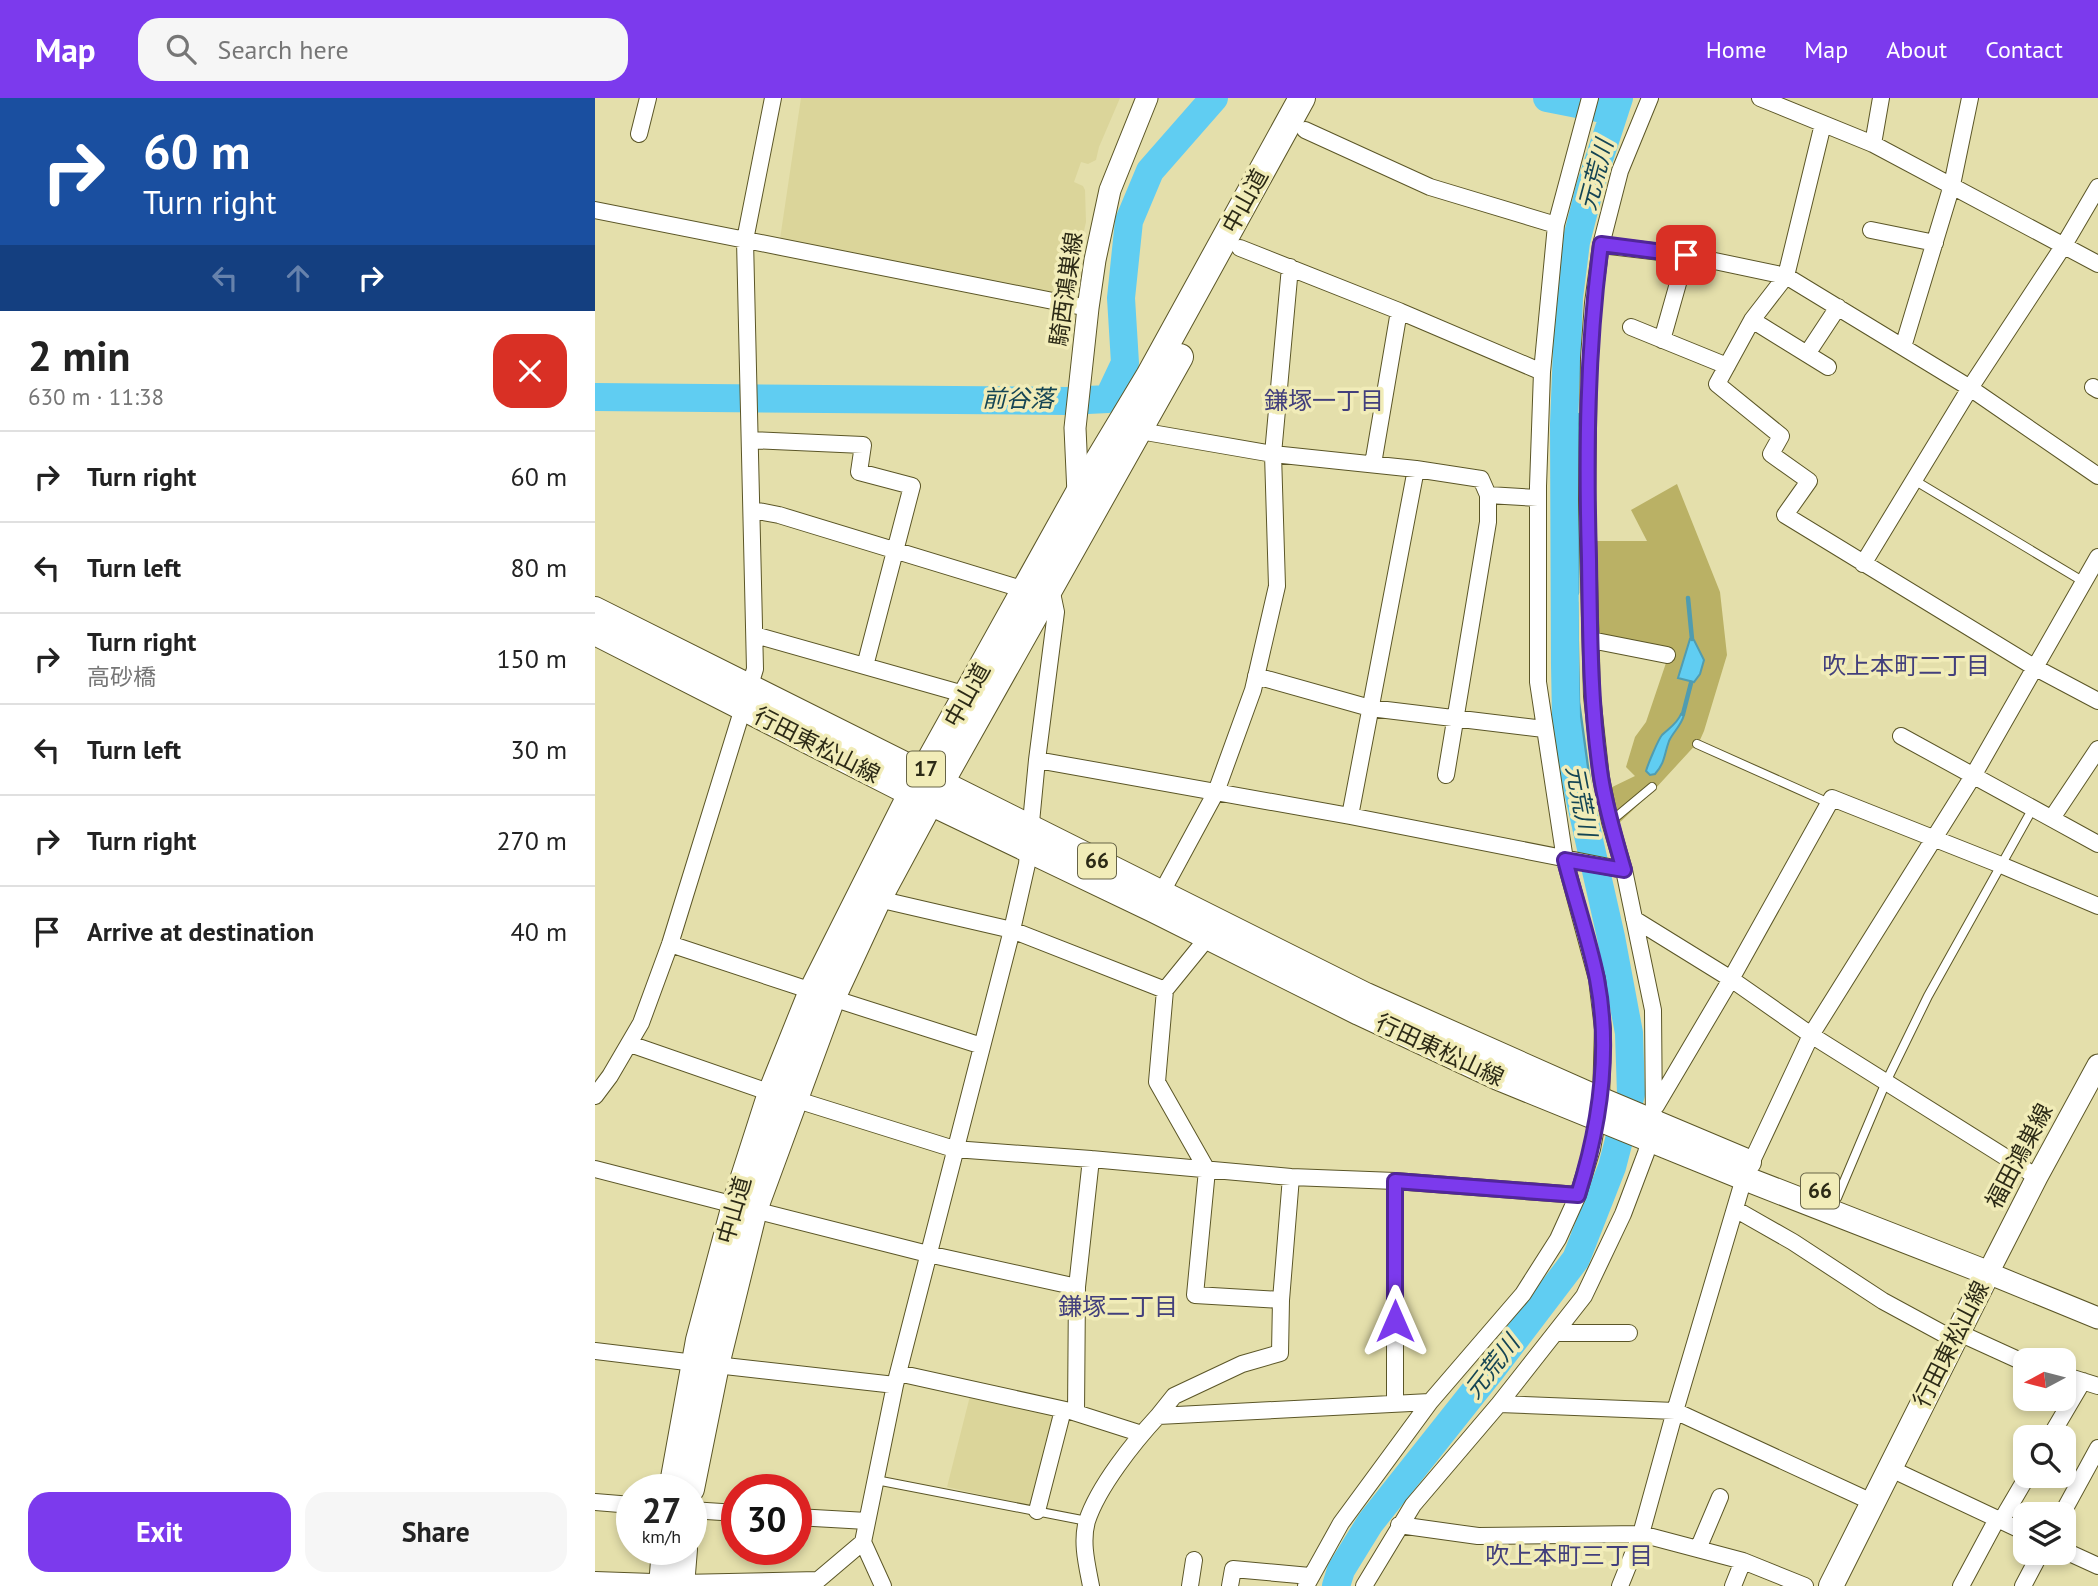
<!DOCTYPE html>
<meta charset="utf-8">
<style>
:root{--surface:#fff;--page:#f6f6f6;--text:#222;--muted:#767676;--line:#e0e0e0;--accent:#7c3aed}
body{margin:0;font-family:"PT Sans","Noto Sans JP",sans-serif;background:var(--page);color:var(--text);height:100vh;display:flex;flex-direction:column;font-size:26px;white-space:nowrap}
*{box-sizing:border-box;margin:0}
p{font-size:23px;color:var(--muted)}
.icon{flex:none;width:38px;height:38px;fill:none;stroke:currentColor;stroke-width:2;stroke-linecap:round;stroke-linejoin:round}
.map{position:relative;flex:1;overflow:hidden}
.drawer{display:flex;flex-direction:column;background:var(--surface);width:595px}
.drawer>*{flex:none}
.top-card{background:#1a4fa0;color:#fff;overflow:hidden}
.needle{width:46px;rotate:263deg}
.buttons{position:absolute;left:1418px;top:1250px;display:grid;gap:14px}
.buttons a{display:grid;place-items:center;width:63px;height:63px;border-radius:14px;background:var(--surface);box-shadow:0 4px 10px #0003;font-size:35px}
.speed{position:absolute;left:21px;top:1376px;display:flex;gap:14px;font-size:35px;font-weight:700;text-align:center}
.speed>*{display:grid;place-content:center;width:91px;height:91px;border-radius:50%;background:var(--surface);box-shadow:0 4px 10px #0003;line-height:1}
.speed small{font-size:18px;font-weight:400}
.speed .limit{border:10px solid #d22;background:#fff;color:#111}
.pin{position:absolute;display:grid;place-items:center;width:60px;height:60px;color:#fff;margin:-30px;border-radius:14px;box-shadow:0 4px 10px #0006}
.me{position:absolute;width:77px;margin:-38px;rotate:0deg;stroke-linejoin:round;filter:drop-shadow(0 0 5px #0008)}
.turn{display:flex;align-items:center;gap:24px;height:147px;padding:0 28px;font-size:32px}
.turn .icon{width:91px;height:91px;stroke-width:2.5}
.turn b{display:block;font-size:49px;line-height:60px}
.lanes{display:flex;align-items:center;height:66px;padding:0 28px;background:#0003;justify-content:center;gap:35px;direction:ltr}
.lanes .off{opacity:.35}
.round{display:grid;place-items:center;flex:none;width:74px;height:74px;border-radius:21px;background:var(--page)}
.headline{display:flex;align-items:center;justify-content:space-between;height:119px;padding:0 28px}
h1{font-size:42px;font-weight:600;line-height:52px}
.cta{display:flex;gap:14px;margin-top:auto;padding:14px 28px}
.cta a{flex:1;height:80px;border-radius:21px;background:var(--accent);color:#fff;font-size:28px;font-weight:600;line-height:80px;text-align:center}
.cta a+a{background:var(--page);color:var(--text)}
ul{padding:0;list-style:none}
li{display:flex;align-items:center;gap:21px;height:91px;padding:0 28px;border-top:2px solid var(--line)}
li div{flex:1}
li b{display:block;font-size:26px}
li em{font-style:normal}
header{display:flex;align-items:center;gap:42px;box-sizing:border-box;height:98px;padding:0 35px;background:var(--accent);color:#fff}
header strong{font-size:33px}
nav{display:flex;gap:38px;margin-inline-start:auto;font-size:24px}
.search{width:490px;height:63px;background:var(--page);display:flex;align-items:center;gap:18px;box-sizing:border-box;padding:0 24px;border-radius:21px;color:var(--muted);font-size:26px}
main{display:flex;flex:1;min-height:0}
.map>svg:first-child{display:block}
.built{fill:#dbd59a}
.green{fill:#bab165}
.water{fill:#60cdf2;stroke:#509cb0;stroke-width:2}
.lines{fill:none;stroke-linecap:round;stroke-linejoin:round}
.stream{stroke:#509cb0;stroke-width:4.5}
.river{stroke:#60cdf2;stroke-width:28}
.service-casing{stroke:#5b5627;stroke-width:10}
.minor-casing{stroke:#5b5627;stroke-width:18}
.secondary-casing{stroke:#5b5627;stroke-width:23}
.primary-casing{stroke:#5b5627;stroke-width:26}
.trunk-casing{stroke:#5b5627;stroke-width:28}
.service{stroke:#fff;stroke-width:8}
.minor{stroke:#fff;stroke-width:16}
.secondary{stroke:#fff;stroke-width:21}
.primary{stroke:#fff;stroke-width:24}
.trunk{stroke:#fff;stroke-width:26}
.route-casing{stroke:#51269a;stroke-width:18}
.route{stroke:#7c3aed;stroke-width:12}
.labels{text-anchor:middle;stroke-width:7;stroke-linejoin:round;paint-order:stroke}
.shield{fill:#f1ecb8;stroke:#676447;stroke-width:2}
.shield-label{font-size:21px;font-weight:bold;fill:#2c2a16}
.street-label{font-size:23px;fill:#2c2a16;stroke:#f1ecb8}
.water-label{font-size:24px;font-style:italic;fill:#154554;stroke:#f1ecb8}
.neighbourhood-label{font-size:24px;fill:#423f7c;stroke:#f1ecb8}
</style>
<header>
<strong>Map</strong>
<div class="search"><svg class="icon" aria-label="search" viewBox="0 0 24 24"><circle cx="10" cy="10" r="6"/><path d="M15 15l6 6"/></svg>Search here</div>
<nav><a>Home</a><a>Map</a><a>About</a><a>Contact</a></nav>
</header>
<main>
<section class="drawer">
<div class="top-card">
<div class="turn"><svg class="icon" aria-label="right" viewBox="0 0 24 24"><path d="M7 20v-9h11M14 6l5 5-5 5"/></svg><div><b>60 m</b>Turn right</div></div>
<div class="lanes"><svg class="icon off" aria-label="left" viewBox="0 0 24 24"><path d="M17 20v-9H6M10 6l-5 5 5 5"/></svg><svg class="icon off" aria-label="ahead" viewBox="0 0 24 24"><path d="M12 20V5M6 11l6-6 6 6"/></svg><svg class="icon" aria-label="right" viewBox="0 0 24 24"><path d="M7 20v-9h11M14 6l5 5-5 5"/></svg></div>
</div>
<div class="headline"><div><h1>2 min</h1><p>630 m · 11:38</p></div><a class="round" style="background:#d93025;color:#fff"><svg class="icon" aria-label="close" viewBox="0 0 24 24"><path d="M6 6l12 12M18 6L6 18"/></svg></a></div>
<ul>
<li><svg class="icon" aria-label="right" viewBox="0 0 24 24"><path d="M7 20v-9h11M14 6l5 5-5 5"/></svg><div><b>Turn right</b></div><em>60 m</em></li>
<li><svg class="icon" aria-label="left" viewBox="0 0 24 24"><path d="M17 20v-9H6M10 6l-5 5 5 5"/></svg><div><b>Turn left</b></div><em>80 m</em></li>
<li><svg class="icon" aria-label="right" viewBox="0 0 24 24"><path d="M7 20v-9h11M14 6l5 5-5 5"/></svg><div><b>Turn right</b><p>高砂橋</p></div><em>150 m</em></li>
<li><svg class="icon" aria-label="left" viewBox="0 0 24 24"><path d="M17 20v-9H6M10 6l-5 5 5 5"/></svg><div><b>Turn left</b></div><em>30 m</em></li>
<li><svg class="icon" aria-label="right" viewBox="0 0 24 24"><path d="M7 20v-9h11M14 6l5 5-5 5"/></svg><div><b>Turn right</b></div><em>270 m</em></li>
<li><svg class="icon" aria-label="arrive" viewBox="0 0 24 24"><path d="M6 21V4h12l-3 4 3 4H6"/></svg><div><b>Arrive at destination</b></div><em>40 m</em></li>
</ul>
<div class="cta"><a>Exit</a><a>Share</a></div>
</section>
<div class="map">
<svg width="1503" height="1488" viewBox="0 0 1503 1488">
<rect width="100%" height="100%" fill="#e4dfab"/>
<path class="built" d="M206,0H525L504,49L501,62L493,66L486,64L479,84L488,88L490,92L491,124L475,194L467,192L466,197L185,141Z
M375,1298L463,1316L439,1409L352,1389Z"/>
<path class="green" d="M1082,386L1125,494L1132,557L1109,633L1105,642L1059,692L1022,727L1011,692L1040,678L1031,669L1040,639L1051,624L1072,562L1003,539L1000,443H1052L1036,412Z"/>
<path class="water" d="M1095,541L1099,542L1109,562L1105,576L1099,584L1083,580Z
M1086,616L1089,617C1086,628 1078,634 1074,643C1069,657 1070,665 1060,676L1055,677L1051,673C1053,666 1063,642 1067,637C1074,630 1082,626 1086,616Z"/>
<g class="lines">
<path class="stream" d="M982,495L984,317
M1093,500L1097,541
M981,504L983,604L995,691
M1088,616L1096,585"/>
<path class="river" d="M952,0L1018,13
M0,299L472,303L513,301L530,265L526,200L534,123L555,73L619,0
M741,1488L746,1472L775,1425L898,1270L981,1161L1017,1069L1036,996L1034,935L1016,839L978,671L971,620L970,567L969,326L974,200L981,144L995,89L1024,0"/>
<defs>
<path id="service" d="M1319,382L1489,484
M1102,646L1234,705
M1015,724L1057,689
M1242,1100L1291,984L1333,898L1438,710
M281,1382L492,1423"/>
<path id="minor" d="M1165,0L1278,46L1503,166
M1228,26L1191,178L1157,222L1122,286L1186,338L1176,356L1214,383L1190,417L1439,569L1503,603
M710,32L835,89L961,127
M44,36L53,0
M1278,46L1286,0
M0,112L493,210
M1276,132L1340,145
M1006,147L1091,157L1191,178L1375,290L1503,378
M645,150L804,213L947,274
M1157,222L1233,269
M1036,229L1132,268
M1067,242L1091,157
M1308,249L1357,87L1375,0
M1212,256L1243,209
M1498,289L1503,292
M545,333L678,356L821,371L886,381L893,397L943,400
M155,342L268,347L264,374L317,388L270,568
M778,366L804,213
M158,412L184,417L430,492
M1268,466L1375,290L1469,147L1503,89
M160,537L372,597
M996,542L1072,557
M661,578L775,610L949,631
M1306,638L1503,746
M442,662L755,718L1029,772
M851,677L893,424V397
M755,718L821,371
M1457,720L1503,651
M283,801L417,832L570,892
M562,803L621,694L658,592L682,488L678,356L695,169
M1039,821L1136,881L1216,937L1442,1079
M618,833L570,892L562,984L612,1072L600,1197L686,1202
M75,846L217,893
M237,900L387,948
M35,946L176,995
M0,998L15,978L46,925L75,846L160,571L150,142L178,0
M199,1001L359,1051L496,1061L696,1079L800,1083L983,1097
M1061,1008L1136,881L1237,700L1406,767L1503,808
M0,1071L140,1107
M1140,1111L1198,1144L1288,1203L1358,1241
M159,1112L333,1156L482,1189
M1362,1234L1430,1265
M960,1235H1034
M0,1253L100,1265
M121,1267L300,1287
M303,1275L475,1313L547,1336
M1468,1277L1503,1288
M800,1306V1083
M904,1306L1080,1313L1277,1404
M481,1315L482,1189L496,1061
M563,1318L579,1298L647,1266L685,1255L686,1202L696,1079
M1455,1339L1488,1283
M1294,1370L1430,1434
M0,1404L37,1407
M96,1412L142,1415
M442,1413L468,1312
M1467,1416L1503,1350
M201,1419L272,1423
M1406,1423L1433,1377
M804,1427L883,1438L1046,1436L1148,1463L1210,1488
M1103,1451L1125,1399
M1468,1452L1503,1468
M0,1482L86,1485L223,1482
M216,1488L268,1444
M288,1488L268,1444L300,1287L417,832L432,766L442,662L461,514L456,490
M496,1488C492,1467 486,1444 492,1423C503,1389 539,1344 563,1318L835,1304
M595,1488L599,1462
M635,1488L638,1471L715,1478
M711,1488L746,1425L835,1304L928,1196L963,1141L983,1097L997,1051L1006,1002L1008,931L1002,881L970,762L943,584V388L947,274L961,127L995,0
M769,1488L818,1407L904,1306L989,1198L1028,1116L1051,1055L1059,1025L1058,912L1029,772L1015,724L1006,680L997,598L992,402L994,260L998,205L1006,147L1025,73L1055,0
M1025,1488L1046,1436L1080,1313L1149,1080L1216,937L1378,678L1503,459
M1138,1488L1148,1463
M1366,1488L1402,1421
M1428,1488L1446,1454"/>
<path id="secondary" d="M483,396L480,330L493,210L500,162L515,92L552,0
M1503,967L1442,1079L1393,1175L1503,1220"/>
<path id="primary" d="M0,511L771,897L1009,1003L1154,1064
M0,535L316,696L558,812L764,915L903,980L1149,1080L1393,1175L1236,1488"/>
<path id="trunk" d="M77,1391L104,1242L140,1107L176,995L217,893L316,696L483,396L554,278L707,0
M96,1391L121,1267L159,1112L237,900L283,801L346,684L585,259
M67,1488L70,1451
M86,1488L89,1451"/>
</defs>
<use href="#service" class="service-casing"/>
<use href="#minor" class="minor-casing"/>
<use href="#secondary" class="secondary-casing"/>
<use href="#primary" class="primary-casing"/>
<use href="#trunk" class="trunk-casing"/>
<use href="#service" class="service"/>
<use href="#minor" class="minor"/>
<use href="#secondary" class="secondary"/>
<use href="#primary" class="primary"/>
<use href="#trunk" class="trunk"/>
</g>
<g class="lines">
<defs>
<path id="route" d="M800,1223V1083L983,1097C1005,1027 1016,954 1002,881C994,841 980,801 970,762L1029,772C1020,741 1011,711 1006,679C995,607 995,534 994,461C991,356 992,251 1006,146L1091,157"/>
</defs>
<use href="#route" class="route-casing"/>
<use href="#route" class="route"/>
</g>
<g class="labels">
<g class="shield">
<rect x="312" y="653.5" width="38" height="35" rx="5"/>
<rect x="483" y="745.5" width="38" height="35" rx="5"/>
<rect x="1206" y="1075.5" width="38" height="35" rx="5"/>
</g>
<g class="shield-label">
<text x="331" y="678">17</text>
<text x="502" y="770">66</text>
<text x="1225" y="1100">66</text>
</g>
<g class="street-label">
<text transform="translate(650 103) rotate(-61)" y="8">中山道</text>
<text transform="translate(471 191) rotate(-82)" y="8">騎西鴻巣線</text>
<text transform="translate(372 597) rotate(-61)" y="8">中山道</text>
<text transform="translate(222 647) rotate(27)" y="8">行田東松山線</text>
<text transform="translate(845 952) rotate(25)" y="8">行田東松山線</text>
<text transform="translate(1424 1058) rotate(-62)" y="8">福田鴻巣線</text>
<text transform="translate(139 1112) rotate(-74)" y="8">中山道</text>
<text transform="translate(1356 1246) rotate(-63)" y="8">行田東松山線</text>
</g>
<g class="water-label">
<text transform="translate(1001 77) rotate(-75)" y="8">元荒川</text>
<text x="423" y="309">前谷落</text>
<text transform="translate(986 703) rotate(79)" y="8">元荒川</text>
<text transform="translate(897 1269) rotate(-52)" y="8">元荒川</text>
</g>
<g class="neighbourhood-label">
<text x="729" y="311">鎌塚一丁目</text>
<text x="1311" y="576">吹上本町二丁目</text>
<text x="523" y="1217">鎌塚二丁目</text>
<text x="974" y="1466">吹上本町三丁目</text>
</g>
</g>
</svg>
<div class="buttons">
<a><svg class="needle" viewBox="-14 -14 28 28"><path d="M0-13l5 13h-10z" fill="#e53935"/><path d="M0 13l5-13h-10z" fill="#767676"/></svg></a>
<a><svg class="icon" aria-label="search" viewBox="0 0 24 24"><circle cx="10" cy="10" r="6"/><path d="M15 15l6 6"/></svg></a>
<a><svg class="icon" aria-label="layers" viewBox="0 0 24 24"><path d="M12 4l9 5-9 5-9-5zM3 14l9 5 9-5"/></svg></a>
</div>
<div class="speed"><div>27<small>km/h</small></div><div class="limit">30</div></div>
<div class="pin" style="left:1091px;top:157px;background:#d93025"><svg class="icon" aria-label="arrive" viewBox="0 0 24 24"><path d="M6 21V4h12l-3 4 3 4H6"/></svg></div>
<svg class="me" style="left:800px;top:1223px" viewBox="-20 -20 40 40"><path d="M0-17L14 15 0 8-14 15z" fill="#7c3aed" stroke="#fff" stroke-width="4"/></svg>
</div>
</main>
